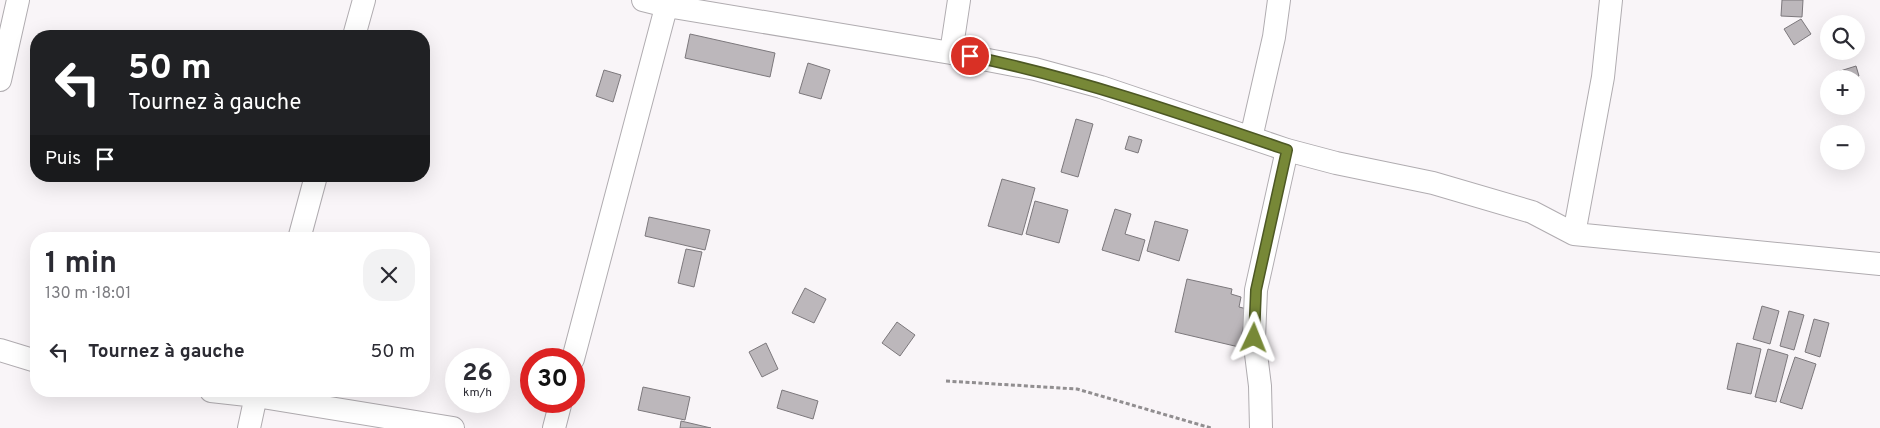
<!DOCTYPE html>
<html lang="fr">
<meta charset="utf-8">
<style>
:root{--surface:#fff;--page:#f2f2f3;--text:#2b2b33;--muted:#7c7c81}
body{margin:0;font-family:Overpass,sans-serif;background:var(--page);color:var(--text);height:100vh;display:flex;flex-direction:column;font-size:19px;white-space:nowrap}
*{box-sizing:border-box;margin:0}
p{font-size:16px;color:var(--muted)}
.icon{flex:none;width:28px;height:28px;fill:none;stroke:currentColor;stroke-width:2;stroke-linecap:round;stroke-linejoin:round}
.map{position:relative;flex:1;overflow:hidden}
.side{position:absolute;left:30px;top:232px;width:400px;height:165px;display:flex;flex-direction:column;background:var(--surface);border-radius:20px;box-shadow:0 5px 20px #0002}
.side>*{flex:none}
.guide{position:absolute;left:30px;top:30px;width:400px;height:152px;border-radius:20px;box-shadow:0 5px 20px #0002;background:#202124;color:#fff;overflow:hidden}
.fabs{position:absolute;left:1820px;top:15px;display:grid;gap:10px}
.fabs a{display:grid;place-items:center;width:45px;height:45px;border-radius:50%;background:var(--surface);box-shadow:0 5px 20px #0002;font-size:25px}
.speed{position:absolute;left:445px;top:348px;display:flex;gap:10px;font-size:25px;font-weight:700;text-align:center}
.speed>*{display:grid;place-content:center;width:65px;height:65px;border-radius:50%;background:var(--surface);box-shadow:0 5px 20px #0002;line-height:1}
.speed small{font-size:12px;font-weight:400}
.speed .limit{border:8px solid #d22;background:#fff;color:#111}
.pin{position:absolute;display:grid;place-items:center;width:42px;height:42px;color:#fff;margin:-21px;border:2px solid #fff;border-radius:50%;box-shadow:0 1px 5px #0007}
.me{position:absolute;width:55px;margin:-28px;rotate:2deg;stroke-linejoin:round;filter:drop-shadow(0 0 4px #0008)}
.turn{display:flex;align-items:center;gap:18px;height:105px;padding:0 15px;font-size:22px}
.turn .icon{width:65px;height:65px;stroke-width:2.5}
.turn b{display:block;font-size:35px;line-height:42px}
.then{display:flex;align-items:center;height:48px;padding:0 15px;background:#0003;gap:10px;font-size:19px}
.round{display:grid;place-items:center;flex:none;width:52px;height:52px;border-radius:20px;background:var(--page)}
.headline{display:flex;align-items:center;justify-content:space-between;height:85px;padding:0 15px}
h1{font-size:30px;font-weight:700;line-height:38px}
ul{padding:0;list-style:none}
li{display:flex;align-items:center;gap:15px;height:70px;padding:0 15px}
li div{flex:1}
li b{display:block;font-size:19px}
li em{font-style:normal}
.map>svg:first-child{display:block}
.building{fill:#bcb7bb;stroke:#7c787c}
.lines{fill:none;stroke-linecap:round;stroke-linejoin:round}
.minor-casing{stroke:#b0acb0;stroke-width:24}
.path{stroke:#918e90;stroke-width:3;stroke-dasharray:4 2.5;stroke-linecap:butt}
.minor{stroke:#fff;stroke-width:22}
.route-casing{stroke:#4d5824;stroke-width:12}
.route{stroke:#778837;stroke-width:9}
</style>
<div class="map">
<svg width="1880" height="428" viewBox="0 0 1880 428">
<rect width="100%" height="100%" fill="#f9f5f8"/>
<path class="building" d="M1782,0H1803L1802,17L1781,16Z
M1801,19L1811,34L1794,45L1784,29Z
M690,34L775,53L770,77L685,58Z
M808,63L830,70L821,99L799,93Z
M1856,66L1859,76L1850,79H1839L1837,72Z
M604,70L621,75L613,102L596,96Z
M1076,119L1093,124L1078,177L1061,172Z
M1129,136L1142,140L1138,153L1125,149Z
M1002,179L1035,188L1022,235L988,226Z
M1035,201L1068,210L1059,243L1026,234Z
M1115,209L1131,214L1125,234L1145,240L1139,261L1102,250Z
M649,217L710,230L705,250L645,236Z
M1155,221L1188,230L1179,261L1147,251Z
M686,249L702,252L694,287L678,283Z
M1187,279L1232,289L1231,294L1241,297L1239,307L1247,309L1239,347L1175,332Z
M805,288L826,299L814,323L792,313Z
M1762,306L1779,311L1770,344L1753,339Z
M1789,311L1804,315L1794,350L1780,346Z
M1814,319L1829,323L1820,357L1805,352Z
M897,322L915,335L900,356L882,343Z
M766,343L778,369L762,377L749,352Z
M1737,343L1761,349L1751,394L1727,389Z
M1768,349L1788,355L1776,402L1755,397Z
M1795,357L1816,364L1802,409L1780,402Z
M643,387L690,397L685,420L638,410Z
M782,390L818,401L813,419L777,408Z
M681,421L711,428H680Z"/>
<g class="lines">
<defs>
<path id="minor" d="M643,0L667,6L951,53L1035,69L1101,87L1287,150L1336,163L1433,183L1532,212L1574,234L1880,264
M354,36L364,0
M951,53L959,0
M0,80L18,0
M1251,138L1274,37L1279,0
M1574,234L1603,77L1611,0
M299,239L316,176
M0,350L36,361
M573,359L668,0
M211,391L256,396L453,428
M249,428L257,391
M554,428L561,401
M1261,428L1260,386L1254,338L1256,290L1287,150"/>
</defs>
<use href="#minor" class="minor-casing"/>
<path class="path" d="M946,381L1077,389L1211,428"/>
<use href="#minor" class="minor"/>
</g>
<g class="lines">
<defs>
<path id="route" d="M970,56C1078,78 1182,114 1287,150L1256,290L1254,338"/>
</defs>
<use href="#route" class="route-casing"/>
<use href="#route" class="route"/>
</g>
</svg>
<div class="fabs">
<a><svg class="icon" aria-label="search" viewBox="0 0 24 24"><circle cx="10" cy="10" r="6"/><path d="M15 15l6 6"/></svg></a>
<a>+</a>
<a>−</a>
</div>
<div class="speed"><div>26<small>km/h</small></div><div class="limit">30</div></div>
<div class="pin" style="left:970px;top:56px;background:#d93025"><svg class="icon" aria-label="arrive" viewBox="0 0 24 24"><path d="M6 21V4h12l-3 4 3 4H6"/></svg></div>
<svg class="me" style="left:1254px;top:338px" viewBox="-20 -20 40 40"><path d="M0-17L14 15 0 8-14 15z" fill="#778837" stroke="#fff" stroke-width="4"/></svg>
<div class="guide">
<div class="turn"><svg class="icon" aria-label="left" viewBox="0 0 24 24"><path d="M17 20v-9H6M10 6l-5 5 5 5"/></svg><div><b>50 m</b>Tournez à gauche</div></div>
<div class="then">Puis<svg class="icon" aria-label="arrive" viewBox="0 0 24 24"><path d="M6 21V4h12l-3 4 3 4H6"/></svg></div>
</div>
<section class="side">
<div class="headline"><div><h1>1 min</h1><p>130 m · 18:01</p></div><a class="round"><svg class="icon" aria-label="close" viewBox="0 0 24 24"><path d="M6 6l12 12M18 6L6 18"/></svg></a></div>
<ul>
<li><svg class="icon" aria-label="left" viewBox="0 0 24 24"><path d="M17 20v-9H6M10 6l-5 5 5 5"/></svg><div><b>Tournez à gauche</b></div><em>50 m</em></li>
</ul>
</section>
</div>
